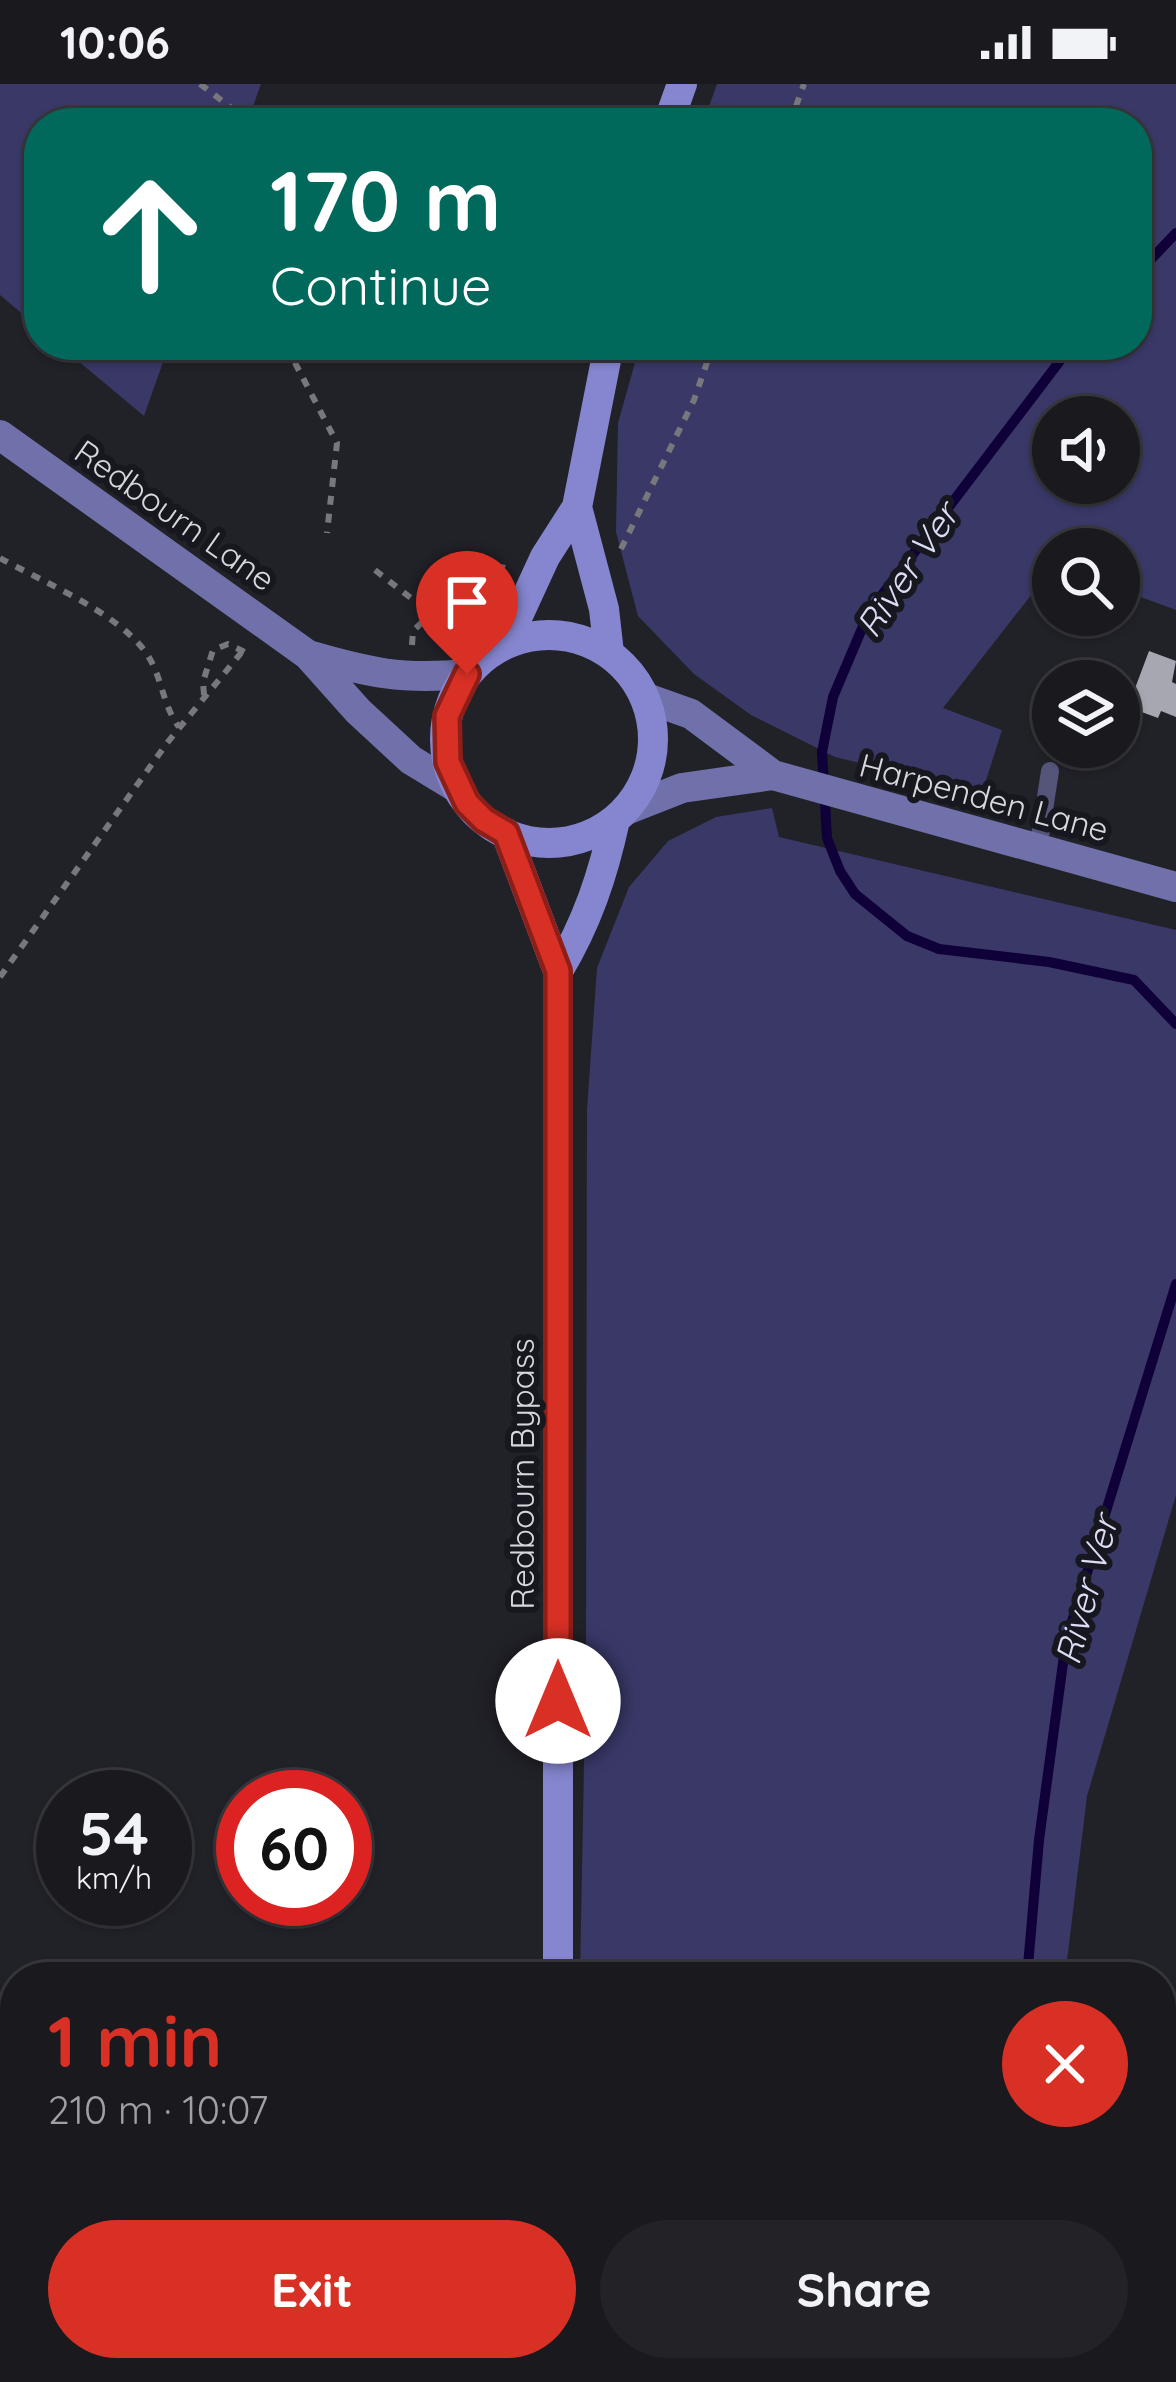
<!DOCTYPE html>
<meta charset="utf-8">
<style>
:root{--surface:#19191e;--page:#222227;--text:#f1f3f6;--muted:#9fa0a4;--line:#37383c;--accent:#d93025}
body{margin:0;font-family:Quicksand,sans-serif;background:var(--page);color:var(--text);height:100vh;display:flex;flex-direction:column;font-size:45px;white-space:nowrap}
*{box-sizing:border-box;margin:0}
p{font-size:39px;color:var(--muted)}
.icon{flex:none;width:66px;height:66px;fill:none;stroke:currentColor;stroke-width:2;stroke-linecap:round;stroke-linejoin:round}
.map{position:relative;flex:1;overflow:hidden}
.sheet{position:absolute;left:0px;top:1878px;width:1176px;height:420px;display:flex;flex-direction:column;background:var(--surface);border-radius:48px 48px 0 0;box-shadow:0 3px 9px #0004,0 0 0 3px var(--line)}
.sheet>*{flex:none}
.guide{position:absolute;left:24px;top:24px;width:1128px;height:252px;border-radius:48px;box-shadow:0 3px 9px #0004,0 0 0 3px var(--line);background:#00695c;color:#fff;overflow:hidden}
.tools{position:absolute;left:1032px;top:312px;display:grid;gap:24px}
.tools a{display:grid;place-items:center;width:108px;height:108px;border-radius:50%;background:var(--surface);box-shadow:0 3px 9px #0004,0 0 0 3px var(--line);font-size:60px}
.speed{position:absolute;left:36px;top:1686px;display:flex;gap:24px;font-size:60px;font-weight:700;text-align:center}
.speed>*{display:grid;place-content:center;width:156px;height:156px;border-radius:50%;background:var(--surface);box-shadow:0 3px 9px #0004,0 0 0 3px var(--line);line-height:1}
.speed small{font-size:30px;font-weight:400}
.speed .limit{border:18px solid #d22;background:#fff;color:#111}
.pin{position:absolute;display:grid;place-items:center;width:102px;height:102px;color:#fff;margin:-123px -51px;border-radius:50% 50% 50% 0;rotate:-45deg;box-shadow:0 0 12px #0007}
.pin .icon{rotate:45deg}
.me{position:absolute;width:132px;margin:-66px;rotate:0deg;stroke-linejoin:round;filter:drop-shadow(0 0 9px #0008)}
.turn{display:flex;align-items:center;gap:42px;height:252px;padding:0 48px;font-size:54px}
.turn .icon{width:156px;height:156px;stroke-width:2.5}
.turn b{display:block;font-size:84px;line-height:102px}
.round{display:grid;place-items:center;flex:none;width:126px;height:126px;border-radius:63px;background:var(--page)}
.summary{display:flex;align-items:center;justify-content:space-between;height:204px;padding:0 48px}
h1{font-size:72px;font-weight:700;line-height:90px;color:var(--accent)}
.primary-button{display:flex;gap:24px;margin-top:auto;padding:24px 48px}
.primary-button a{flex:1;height:138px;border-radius:72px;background:var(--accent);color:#fff;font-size:48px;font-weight:700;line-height:138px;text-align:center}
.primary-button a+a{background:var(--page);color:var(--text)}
.status{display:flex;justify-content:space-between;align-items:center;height:84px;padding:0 60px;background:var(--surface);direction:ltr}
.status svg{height:33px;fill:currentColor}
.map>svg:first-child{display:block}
.green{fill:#393867;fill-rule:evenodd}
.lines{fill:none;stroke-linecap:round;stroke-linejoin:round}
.stream{stroke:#0f003a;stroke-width:10}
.building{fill:#a6a7b1}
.path{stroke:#77777d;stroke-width:6;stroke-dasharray:9 9;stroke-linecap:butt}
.lane{stroke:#545579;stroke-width:18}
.secondary{stroke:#7071aa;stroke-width:30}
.primary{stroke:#8686d0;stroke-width:30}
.route-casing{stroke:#8d1f18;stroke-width:30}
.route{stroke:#d93025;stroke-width:21}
.labels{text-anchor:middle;stroke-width:12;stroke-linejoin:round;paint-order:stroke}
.street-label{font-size:33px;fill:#d7d7dc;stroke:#17181f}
.water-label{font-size:36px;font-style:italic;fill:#dcddf4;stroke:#17181f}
</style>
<div class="status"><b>10:06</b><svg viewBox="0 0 49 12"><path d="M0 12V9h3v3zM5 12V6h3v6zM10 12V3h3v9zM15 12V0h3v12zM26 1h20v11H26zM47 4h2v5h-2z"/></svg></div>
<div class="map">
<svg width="1176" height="2298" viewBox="0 0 1176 2298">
<rect width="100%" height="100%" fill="#212128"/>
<path class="green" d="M0,0H261L247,39H39V244L0,211Z
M717,0H1176V526L1119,505V465H1053V483L943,624L1002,646L982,709L835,673L751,631L694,590L638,532L616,448L618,339L640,261H1137V39H703ZM1053,333H1119V399H1053Z
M59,261H169L144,332Z
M772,724L779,753L1176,846V1411L1087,1712L1065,1893H580L586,1572L587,1025L597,884L629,803L668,757L716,733Z
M253,2283H519L520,2298H246Z
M587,2283H1016L1015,2298H587Z"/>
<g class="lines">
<path class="stream" d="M1137,190L1176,149
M1072,261L869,528L833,613L822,668L827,754L840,787L855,810L907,852L939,865L1049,878L1134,896L1176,940
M1027,1893L1039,1756L1066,1557L1176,1200
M987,2298L989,2283"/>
</g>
<path class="building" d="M1149,567L1176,577L1172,598L1176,600V633L1161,627L1158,634L1128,623Z"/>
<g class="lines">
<path class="path" d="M200,0L229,22L237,39
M790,39L804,0
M294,261L293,275L337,359L327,449
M621,465L694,316L713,261
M0,474C43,498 114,527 144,566C163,591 161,619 179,643
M375,486L430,529
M412,561L413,547L461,501L494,481L505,484
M204,611L203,598L213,566L228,560L249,570
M0,893L167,659L241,569
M0,1960L15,1964"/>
<path class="lane" d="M1038,765L1050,687
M211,2298L218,2283"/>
<path class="secondary" d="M0,351L308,571L358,627L411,676L457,704
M308,571C370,589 401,596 467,590
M646,614L691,630L773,691
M626,726L682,704L773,691L1176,803"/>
<path class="primary" d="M668,39L682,0
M577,423L604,525L609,569
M445 655a104 104 0 1 1 208 0a104 104 0 1 1-208 0Z
M505,560L545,473L577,423L609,261
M506,749L558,887V1893
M558,887C587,839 603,791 615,736
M561,2283V2298"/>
</g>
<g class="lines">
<defs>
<path id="route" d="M467,590L447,632L448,678L467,719L484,736L506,749L558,887V1617"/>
</defs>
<use href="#route" class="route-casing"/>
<use href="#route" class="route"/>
</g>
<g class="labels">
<g class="street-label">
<text transform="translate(175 431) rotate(35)" y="12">Redbourn Lane</text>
<text transform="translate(984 713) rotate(15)" y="12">Harpenden Lane</text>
<text transform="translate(522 1390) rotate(-90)" y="12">Redbourn Bypass</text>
</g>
<g class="water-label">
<text transform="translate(907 486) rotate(-56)" y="13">River Ver</text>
<text transform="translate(1086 1506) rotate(-75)" y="13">River Ver</text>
</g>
</g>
</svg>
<div class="tools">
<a><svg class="icon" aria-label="sound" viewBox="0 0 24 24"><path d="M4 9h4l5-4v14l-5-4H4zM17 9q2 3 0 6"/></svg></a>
<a><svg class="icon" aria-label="search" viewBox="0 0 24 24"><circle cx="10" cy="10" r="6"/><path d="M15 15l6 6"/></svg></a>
<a><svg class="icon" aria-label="layers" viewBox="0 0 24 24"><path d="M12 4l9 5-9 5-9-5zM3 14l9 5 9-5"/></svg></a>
</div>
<div class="speed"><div>54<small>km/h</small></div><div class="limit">60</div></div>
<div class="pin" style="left:467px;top:590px;background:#d93025"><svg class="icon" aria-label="arrive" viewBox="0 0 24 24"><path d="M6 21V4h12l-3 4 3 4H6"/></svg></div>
<svg class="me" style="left:558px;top:1617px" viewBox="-20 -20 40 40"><circle r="19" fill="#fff"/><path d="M0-13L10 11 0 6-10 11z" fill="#d93025"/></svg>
<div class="guide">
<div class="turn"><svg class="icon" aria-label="ahead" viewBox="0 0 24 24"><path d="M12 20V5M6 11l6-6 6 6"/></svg><div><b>170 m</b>Continue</div></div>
</div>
<section class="sheet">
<div class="summary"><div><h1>1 min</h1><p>210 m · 10:07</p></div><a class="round" style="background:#d93025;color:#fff"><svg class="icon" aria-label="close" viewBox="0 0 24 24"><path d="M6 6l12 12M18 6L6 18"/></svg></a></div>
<div class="primary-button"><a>Exit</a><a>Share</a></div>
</section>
</div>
